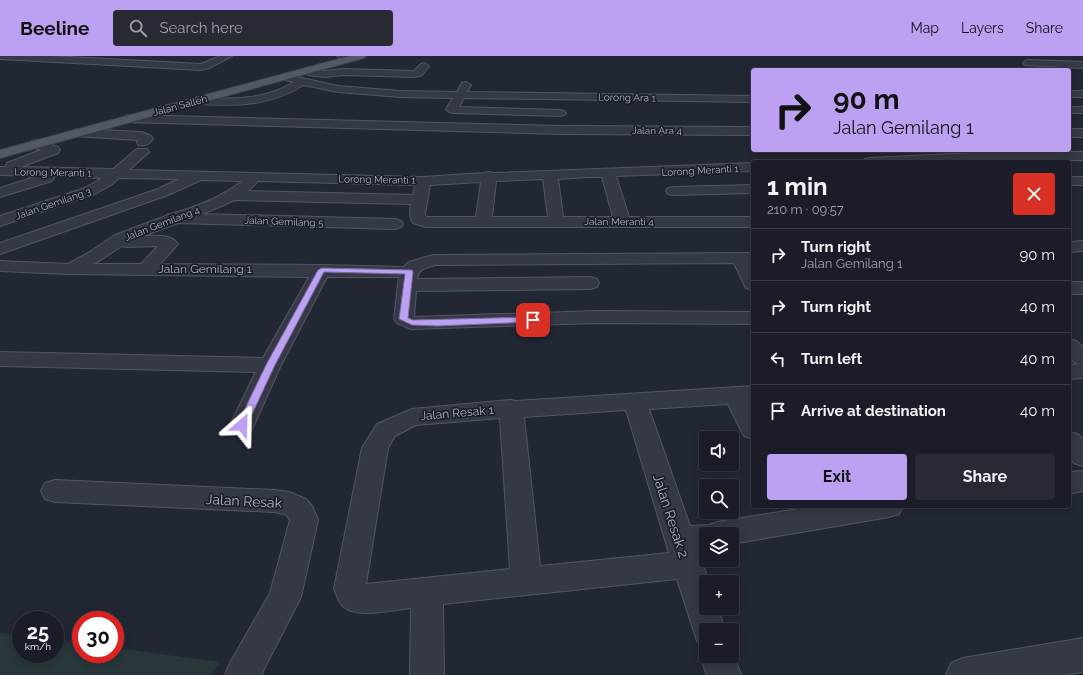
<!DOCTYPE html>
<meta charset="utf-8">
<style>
:root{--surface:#1a1d27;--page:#272a33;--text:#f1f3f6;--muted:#9fa2a7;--line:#383b44;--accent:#bca0f2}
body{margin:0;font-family:Raleway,sans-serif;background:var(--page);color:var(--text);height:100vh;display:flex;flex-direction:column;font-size:15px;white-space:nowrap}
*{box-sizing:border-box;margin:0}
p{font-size:13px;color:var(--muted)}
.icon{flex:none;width:22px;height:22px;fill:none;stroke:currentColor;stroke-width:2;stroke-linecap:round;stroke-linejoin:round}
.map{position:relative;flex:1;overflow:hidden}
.panel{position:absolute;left:751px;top:104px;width:320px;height:348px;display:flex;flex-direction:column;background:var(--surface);border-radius:4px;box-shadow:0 2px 10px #0003,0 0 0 1px var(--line)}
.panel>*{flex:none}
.guide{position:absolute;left:751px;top:12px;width:320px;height:84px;border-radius:4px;box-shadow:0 2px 10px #0003,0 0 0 1px var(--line);background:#bca0f2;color:#111;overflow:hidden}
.controls{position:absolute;left:699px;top:375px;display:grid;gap:8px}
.controls a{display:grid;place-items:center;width:40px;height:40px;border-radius:4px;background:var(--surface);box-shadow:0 2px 10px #0003,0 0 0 1px var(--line);font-size:20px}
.speed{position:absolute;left:12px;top:555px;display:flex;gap:8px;font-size:20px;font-weight:700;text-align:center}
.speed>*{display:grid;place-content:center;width:52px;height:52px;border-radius:50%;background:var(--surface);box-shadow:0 2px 10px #0003,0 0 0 1px var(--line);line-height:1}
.speed small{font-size:10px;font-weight:400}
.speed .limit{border:6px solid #d22;background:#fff;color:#111}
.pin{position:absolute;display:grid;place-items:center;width:34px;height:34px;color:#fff;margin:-17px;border-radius:8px;box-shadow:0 2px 6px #0006}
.me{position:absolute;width:44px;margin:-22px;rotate:25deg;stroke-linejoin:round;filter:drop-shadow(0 0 3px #0008)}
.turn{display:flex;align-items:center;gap:14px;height:84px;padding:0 16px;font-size:18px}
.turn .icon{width:52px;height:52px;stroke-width:2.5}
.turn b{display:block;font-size:28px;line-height:34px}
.round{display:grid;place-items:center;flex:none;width:42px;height:42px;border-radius:4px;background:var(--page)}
.headline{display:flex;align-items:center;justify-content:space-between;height:68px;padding:0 16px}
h1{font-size:24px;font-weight:700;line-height:30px}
.action{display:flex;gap:8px;margin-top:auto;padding:8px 16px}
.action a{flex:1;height:46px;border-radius:4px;background:var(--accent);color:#111;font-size:16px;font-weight:700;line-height:46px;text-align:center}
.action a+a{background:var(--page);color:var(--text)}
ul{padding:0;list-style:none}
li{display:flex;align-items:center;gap:12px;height:52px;padding:0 16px;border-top:1px solid var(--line)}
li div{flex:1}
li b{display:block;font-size:15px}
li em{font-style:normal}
header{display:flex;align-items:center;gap:24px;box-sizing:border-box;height:56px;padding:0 20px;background:var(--accent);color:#111}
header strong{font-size:19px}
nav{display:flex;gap:22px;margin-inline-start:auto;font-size:14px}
.search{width:280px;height:36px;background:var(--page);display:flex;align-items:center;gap:10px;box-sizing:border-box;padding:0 14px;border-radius:4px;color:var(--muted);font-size:15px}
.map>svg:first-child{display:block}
.green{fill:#283739}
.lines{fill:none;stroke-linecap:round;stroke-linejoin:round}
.minor-casing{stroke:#525763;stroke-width:2}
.major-casing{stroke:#3e424f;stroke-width:2}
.minor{fill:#353945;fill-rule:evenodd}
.major{fill:#535865;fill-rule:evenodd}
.route{fill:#bca0f2;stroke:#7a689d}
.labels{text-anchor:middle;stroke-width:3.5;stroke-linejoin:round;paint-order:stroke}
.far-street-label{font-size:10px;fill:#afb4c2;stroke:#1b1e2a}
.street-label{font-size:12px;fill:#afb4c2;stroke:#1b1e2a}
.near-street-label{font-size:14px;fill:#afb4c2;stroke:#1b1e2a}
</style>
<header>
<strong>Beeline</strong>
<div class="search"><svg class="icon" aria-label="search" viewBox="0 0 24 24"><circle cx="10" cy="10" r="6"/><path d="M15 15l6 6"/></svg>Search here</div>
<nav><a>Map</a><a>Layers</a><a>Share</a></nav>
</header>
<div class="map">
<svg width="1083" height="619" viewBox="0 0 1083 619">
<rect width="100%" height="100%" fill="#222734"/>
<path class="green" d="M0,577L21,579V598H55V584L81,587V598H115V592L220,606L211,619H0Z"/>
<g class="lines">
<defs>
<path id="minor" d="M0,0H51L201,8L220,0H232L209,12L201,14L0,3Z
M337,0H364C359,5 342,5 337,0Z
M1028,4L1083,6V12L1025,9L1023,7L1025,5Z
M424,7L429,10L422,19L415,21L344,19L325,21L308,19L303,16L308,13L325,15L344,13L414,15L421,8Z
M284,18L338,30L400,35L457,36L462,27L466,26L471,29L467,36L753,40V46L464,42L459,51L560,54L564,55L566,57L564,59L560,60L453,57L449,56L446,53L453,42L400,41L338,36L304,29C268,51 236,50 195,48L189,45L195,42C230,43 263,45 294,26L280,23L279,21L280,19Z
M1069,35H1083V41H1069Z
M1069,51H1083V57H1069Z
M129,59L562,70L753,71V79L562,78L125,66L123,63L125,60Z
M78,73L142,76L151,80L153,83C149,89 145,90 138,89L137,86L138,84L74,80L72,77L74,74Z
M1069,73H1083V81H1069Z
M37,84L58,91L60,94L58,97L21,111L113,113L137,93H147L149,96L129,114L423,121L484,117L489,116L494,117L753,107V115L616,120L629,161H753V171H426L413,167C409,161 410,156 411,148L234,144L224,149L202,158L395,163L401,165L403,168L401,171L395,173L178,167L143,180C154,180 170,177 178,188L160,208L322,209L404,211L409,206L433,199L753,197V207H752L753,210V234L746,232L734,207L435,209C426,212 418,213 417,223L590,221L597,223L599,227L597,231L590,233L416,235L414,261L597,255L753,256V268L597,267L411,273L397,267L394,263L399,221H327L281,309L254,369L251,375L242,378L233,375L230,369L256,316L0,310V296L263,302L309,221L68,218L0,215V205L68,208L90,196L115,179L166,160L167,159C193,152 221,142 242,125L201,124L168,139L0,198V187L158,133L179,123L119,122L111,129L95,138L0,170V160L85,132L102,122L53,120L54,122L52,125L0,141V132L38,120L0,119V111H6L7,107L41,94L32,91L31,88L32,85ZM588,121H602L613,161H563L558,123ZM543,123L548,161H492L496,125ZM258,125L415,129L413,139L248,135ZM481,126L476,161H426L425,158L430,129ZM122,190L127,191L158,190L141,208H94Z
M993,96H1083V104L863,106L865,103L870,102Z
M1069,121H1083V129H1069Z
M753,129V137L673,139L668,138L666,135L668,132L673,131Z
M1083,185V195L1069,196V186Z
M1069,226H1083V238H1069Z
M1069,283L1076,285L1083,291V322L1069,323V309L1080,308L1075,307L1069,301Z
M753,330V346H751L753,350V383L744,380L728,348L649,353L690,470L709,469L717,466L817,450H903L899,458L889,461L732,488V478H706V492L698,494L709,526H706V552H718L725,574H706V600H732V595L741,619H707L700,600L705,588L697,585L677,523L443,548L444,619H410L411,552C393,554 352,564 341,548C338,544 336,538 334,533L362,392L377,368L412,353L511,344L515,345ZM626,354L669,497L540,510L524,361ZM500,362L510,513L366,528L388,392L395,380L416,369Z
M1069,376L1078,378L1083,384V410L1074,407L1069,401Z
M1083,415V435L1069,438V416Z
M55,424L274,434L289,436L306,443L312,450L318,464L301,541L261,619H225L230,607L270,537L290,464L287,459L274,456L55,446L45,443L41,435L45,427Z
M1083,582V616L1064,619H946L951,607L963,602Z"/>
<path id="major" d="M350,0H366L364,2L0,102V94Z"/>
</defs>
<use href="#minor" class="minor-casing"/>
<use href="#major" class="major-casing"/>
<use href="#minor" class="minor"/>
<use href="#major" class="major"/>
</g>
<path class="route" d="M322,212L412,214L413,216L408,262L413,264L533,261L537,264L533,266L437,270L412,269L399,263L405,218L324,216L275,309L247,369L246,372H239L237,369L266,309L318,214Z"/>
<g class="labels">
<g class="far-street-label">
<text transform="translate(627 41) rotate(1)" y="4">Lorong Ara 1</text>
<text transform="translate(180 49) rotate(-15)" y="4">Jalan Salleh</text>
<text x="657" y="78">Jalan Ara 4</text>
<text transform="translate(700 114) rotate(-3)" y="4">Lorong Meranti 1</text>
<text transform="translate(53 116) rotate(1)" y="4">Lorong Meranti 1</text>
<text transform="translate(377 123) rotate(1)" y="4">Lorong Meranti 1</text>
<text transform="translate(53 147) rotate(-19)" y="4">Jalan Gemilang 3</text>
<text transform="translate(284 165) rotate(2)" y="4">Jalan Gemilang 5</text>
<text x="619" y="169">Jalan Meranti 4</text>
<text transform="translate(162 167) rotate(-21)" y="4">Jalan Gemilang 4</text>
</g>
<g class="street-label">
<text x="205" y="217">Jalan Gemilang 1</text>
<text transform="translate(457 357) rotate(-5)" y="4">Jalan Resak 1</text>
</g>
<g class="near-street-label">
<text transform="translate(244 445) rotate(3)" y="5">Jalan Resak</text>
<text transform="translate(671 460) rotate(72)" y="5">Jalan Resak 2</text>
</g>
</g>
</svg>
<div class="controls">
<a><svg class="icon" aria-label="sound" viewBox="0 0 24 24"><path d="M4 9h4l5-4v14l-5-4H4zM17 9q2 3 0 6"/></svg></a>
<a><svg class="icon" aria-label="search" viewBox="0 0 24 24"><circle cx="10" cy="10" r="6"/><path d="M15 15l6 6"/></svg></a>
<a><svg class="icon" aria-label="layers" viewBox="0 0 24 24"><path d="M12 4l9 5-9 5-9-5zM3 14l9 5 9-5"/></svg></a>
<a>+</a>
<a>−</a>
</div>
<div class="speed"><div>25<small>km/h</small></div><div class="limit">30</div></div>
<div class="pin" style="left:533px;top:264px;background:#d93025"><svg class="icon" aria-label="arrive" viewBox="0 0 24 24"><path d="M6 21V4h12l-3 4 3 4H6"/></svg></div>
<svg class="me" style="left:242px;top:369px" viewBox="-20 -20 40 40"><path d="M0-17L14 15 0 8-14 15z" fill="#bca0f2" stroke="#fff" stroke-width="4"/></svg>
<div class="guide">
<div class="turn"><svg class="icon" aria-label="right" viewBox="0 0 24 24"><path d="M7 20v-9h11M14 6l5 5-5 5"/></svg><div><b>90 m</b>Jalan Gemilang 1</div></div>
</div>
<section class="panel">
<div class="headline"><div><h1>1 min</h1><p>210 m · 09:57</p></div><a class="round" style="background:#d93025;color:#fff"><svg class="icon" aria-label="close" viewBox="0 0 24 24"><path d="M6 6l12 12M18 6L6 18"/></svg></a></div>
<ul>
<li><svg class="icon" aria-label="right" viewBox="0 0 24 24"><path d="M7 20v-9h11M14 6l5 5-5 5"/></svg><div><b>Turn right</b><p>Jalan Gemilang 1</p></div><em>90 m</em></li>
<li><svg class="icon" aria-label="right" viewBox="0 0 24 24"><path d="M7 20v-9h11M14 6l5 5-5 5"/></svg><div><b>Turn right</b></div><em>40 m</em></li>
<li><svg class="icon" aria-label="left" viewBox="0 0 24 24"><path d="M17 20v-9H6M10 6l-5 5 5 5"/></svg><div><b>Turn left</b></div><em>40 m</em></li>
<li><svg class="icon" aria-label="arrive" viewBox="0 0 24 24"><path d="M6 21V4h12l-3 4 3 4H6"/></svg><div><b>Arrive at destination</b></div><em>40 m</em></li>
</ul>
<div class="action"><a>Exit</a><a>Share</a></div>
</section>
</div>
